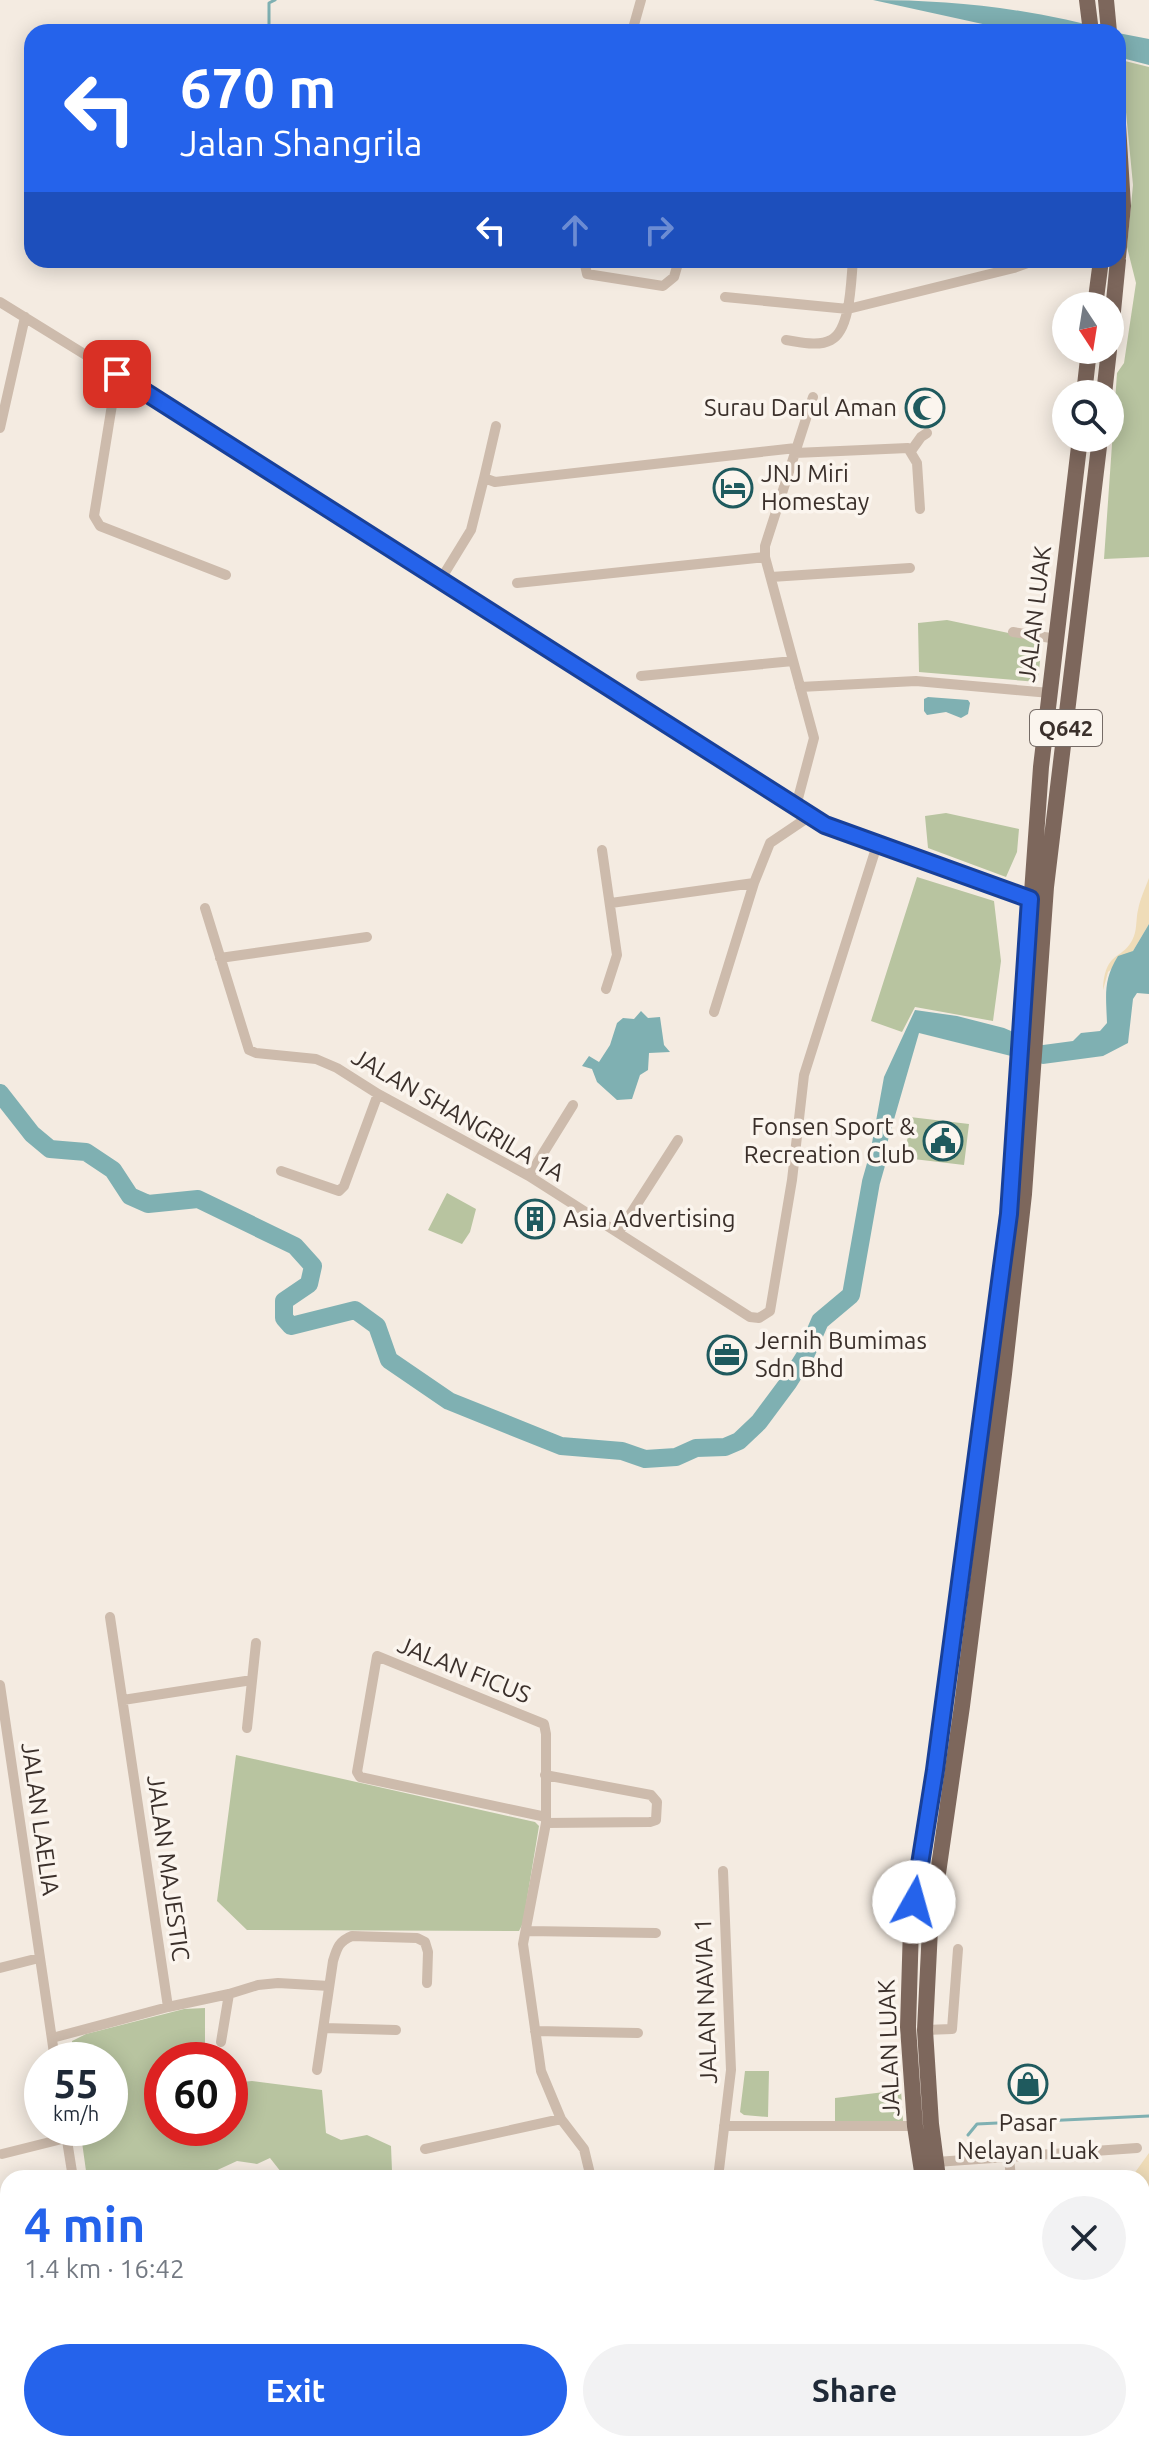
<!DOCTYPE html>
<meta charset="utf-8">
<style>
:root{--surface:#fff;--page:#f2f2f3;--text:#1f2937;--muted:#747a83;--accent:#2563eb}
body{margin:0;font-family:Ubuntu,sans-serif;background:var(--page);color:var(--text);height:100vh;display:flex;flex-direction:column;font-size:30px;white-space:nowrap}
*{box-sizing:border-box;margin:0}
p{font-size:26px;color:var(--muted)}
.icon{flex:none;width:44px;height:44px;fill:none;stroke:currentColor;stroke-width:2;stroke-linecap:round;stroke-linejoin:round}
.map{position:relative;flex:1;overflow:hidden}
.sheet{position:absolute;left:0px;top:2170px;width:1150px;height:282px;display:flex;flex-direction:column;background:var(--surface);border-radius:24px 24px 0 0;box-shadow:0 4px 20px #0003}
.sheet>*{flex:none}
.top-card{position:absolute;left:24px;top:24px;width:1102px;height:244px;border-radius:24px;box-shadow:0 4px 20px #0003;background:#2563eb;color:#fff;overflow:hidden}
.needle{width:52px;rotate:168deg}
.tools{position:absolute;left:1052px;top:292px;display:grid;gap:16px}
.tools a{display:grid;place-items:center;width:72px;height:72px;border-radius:50%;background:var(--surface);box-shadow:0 4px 20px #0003;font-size:40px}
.speed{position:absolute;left:24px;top:2042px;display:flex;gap:16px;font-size:40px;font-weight:700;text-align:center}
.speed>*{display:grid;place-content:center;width:104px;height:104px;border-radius:50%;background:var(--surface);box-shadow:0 4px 20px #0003;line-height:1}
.speed small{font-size:20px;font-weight:400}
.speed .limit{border:12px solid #d22;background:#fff;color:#111}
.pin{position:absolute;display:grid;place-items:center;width:68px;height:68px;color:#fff;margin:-34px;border-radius:16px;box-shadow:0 4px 12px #0006}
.me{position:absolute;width:88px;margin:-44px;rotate:7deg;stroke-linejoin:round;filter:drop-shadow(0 0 6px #0008)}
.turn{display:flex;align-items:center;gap:28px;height:168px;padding:0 24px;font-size:36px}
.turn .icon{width:104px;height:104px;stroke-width:2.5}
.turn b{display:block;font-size:56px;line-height:68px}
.lanes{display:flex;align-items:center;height:76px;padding:0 24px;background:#0003;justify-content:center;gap:40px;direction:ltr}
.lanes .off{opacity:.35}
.round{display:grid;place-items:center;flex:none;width:84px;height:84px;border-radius:42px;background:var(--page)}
.head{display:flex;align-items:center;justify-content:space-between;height:136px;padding:0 24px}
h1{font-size:48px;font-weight:600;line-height:60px;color:var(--accent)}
.button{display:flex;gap:16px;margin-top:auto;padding:16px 24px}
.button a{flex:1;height:92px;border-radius:48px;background:var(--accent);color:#fff;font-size:32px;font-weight:600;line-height:92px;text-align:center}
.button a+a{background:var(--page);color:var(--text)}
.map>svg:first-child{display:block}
.green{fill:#b8c4a0}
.sand{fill:#efdcb8}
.water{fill:#7fb0b2}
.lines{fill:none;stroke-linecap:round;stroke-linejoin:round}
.stream{stroke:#7fb0b2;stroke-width:3}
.river{stroke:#7fb0b2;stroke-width:18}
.street{stroke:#cdbbac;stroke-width:10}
.primary{stroke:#7d675c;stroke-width:16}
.route-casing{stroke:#184099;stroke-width:20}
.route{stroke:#2563eb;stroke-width:14}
.labels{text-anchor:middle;stroke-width:7;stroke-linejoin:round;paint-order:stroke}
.shield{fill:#fbf5ee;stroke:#756b66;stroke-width:2}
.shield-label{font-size:22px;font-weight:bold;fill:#3b302b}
.poi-label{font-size:24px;fill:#3b302b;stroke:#fbf5ee;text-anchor:start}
.street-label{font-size:24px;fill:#3b302b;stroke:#fbf5ee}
</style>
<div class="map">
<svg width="1149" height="2451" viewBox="0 0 1149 2451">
<rect width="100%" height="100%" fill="#f4ebe1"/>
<path class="green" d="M1121,60L1149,67V557L1104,559L1117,373L1124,363L1136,283L1127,247L1133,185Z
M947,620L1042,640L1038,682L919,672L918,623Z
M946,813L1019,829L1017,852L1006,877L928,848L925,816Z
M917,877L994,901L1001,961L993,1021L915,1007L902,1032L871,1021Z
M910,1117L969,1124L964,1165L905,1158Z
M447,1193L476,1209L470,1232L462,1244L428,1230Z
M236,1755L535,1822L539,1826L523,1923L519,1931L247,1930L217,1901Z
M205,2008V2060H162V2128H230V2083L252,2081L322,2090L326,2133L341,2140L367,2135L391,2146L392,2171L398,2174L399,2178H281V2172L270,2158L257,2164L237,2161L200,2178H87L80,2128H110V2060H73L72,2041L86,2034L184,2009Z
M745,2071H769L768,2117L744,2115L740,2112Z
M901,2090L903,2121L835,2122V2098Z
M5,2280L8,2283V2401H0V2282Z"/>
<path class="sand" d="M1149,878V924L1133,951L1108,972L1103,990C1105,948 1124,962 1134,936C1137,928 1136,918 1138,910C1140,899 1145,889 1149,878Z
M1149,2153V2451H1126V2444H1142V2178H1131Z"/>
<path class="water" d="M873,0C954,0 1036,9 1115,32H1019Z
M1118,33L1149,39V65L1118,57Z
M928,697L968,700L970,703L968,714L961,718L946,712L927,715L924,711V699Z
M1149,924V994L1137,993L1133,999L1128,1043L1103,1056L1043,1064L919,1033L884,1154L871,1182L868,1165L884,1077L915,1010L957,1016L1004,1028L1043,1045L1073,1041L1081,1033L1100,1031L1107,1023C1106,995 1103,980 1118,956L1133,951Z
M641,1011L648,1018L660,1017L664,1045L670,1052L649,1053L648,1070L640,1075L632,1099L617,1100L597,1082L592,1069L582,1066L589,1056L599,1062L610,1045L617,1023L623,1018L634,1019Z"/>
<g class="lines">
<path class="stream" d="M266,32L269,25V3L275,0
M968,2135L977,2124L1149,2116"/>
<path class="river" d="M0,1093L32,1134L50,1149L86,1152L113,1170L130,1196L148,1204L198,1199L295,1246L313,1266L309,1284L284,1301V1318L291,1326L355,1310L377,1326L389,1360L449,1401L561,1446L622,1451L645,1459L676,1457L696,1448L725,1447L739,1441L759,1422L788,1383L805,1356L820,1321L851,1295L871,1182L877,1161"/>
<path class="street" d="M632,32L641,0
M584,260L587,274L663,286L674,277L679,260
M725,297L848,309L1014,268L1036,260
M0,302L183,415L825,825L1030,899
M786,340C800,342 818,347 831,340C851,330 851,279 853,260
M117,374L94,516L100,526L226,575
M0,428L25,317
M911,451L921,437L927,433
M795,453L908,448L917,463L920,509
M484,478L496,426
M771,577L910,568
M441,579L471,530L484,478L495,482L796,448
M517,583L765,557
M1013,632L1057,639
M641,676L793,661
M800,687L916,681L1050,693
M796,806L814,738L765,557V546L813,397
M602,850L617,955L606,989
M611,903L754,883L770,843L810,816
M205,908L249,1050L256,1053L316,1059L337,1068L378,1094L529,1176L750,1317L759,1318L770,1311L792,1180L804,1075L877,845
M220,958L367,937
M714,1012L754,883
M281,1171L339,1191L344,1186L378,1094
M529,1176L573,1105
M619,1232L678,1140
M0,1685L55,2060
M123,1700L252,1680
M247,1728L256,1643
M545,1775L651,1795L657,1802L656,1820L650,1822L546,1823
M546,1817L360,1777L357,1772L377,1656L544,1724L546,1734V1823L523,1944L541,2071L561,2119L584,2149L591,2178
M527,1931L656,1933
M0,1968L39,1958
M168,2007L229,1994L258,1985L278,1983L329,1986
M324,2028L396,2030
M925,2030L952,2029L958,1949
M535,2031L638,2033
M52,2038L168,2007L110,1617
M221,2042L229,1994
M317,2070L333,1961C337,1948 339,1941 352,1936L417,1938L425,1942L428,1952L427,1983
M724,2126H915
M65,2128L73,2178
M425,2149L561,2119
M2,2154L66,2138
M1009,2158L1011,2178
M936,2162L1137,2148
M718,2178L731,2070L723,1871
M114,2444L115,2451
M554,2444L555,2451
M906,2444L907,2451
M1038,2444V2451"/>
<path class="primary" d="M1087,0L1091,32
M1106,0L1109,32
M1118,125L1123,206L1118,257
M1095,306L1101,260
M1110,342L1118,260
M1084,394L1089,350
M1104,394L1109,350
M923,2178L915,2126L908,2027L911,1927L935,1770L1009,1214L1041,767L1080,438
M938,2178L931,2124L925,2030L930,1929L962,1706L1004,1374L1024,1194L1046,887L1100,438
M959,2444V2451
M974,2444V2451"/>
</g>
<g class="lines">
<defs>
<path id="route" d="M117,374L825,825L1030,899L1009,1214L935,1770L914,1902"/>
</defs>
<use href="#route" class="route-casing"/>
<use href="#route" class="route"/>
</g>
<defs>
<symbol id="mosque-ring" viewBox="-11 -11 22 22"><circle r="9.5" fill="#fbf5ee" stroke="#1f5a5e" stroke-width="1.5"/><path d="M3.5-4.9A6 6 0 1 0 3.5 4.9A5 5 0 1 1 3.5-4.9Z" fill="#1f5a5e"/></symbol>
<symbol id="hotel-ring" viewBox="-11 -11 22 22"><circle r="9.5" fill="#fbf5ee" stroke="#1f5a5e" stroke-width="1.5"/><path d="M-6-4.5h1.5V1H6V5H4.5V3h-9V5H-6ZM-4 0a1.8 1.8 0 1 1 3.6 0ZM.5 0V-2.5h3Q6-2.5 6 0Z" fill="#1f5a5e"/></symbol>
<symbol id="civic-ring" viewBox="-11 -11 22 22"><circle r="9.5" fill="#fbf5ee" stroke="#1f5a5e" stroke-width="1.5"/><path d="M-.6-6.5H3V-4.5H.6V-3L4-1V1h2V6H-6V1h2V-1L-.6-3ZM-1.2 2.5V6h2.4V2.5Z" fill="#1f5a5e"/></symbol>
<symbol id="building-ring" viewBox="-11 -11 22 22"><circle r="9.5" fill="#fbf5ee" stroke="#1f5a5e" stroke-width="1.5"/><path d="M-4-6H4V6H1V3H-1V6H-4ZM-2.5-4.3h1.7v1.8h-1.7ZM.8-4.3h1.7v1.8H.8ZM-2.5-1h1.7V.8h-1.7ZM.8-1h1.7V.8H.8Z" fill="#1f5a5e"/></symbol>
<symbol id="office-ring" viewBox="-11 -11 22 22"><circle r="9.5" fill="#fbf5ee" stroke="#1f5a5e" stroke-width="1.5"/><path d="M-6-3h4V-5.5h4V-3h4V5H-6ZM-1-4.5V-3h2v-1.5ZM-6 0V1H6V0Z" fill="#1f5a5e"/></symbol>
<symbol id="shop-ring" viewBox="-11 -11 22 22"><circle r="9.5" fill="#fbf5ee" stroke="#1f5a5e" stroke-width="1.5"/><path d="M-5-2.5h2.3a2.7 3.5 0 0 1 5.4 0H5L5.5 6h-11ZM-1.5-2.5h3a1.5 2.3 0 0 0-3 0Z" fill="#1f5a5e"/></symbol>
</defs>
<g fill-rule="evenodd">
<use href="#mosque-ring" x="903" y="386" width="44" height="44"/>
<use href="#hotel-ring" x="711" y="466" width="44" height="44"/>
<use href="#civic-ring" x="921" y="1119" width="44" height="44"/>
<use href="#building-ring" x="513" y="1197" width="44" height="44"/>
<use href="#office-ring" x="705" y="1333" width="44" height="44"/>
<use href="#shop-ring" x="1006" y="2062" width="44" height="44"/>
</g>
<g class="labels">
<rect class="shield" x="1030" y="710" width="72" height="36" rx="6"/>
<g class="shield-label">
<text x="1066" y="736">Q642</text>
</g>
<g class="poi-label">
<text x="897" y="416" text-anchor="end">Surau Darul Aman</text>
<text x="761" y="482">JNJ Miri<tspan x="761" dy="28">Homestay</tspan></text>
<text x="915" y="1135" text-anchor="end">Fonsen Sport &amp;<tspan x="915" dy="28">Recreation Club</tspan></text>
<text x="563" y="1227">Asia Advertising</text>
<text x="755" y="1349">Jernih Bumimas<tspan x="755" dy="28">Sdn Bhd</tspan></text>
<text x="1028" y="2131" text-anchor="middle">Pasar<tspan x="1028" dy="28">Nelayan Luak</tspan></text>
</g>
<g class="street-label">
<text transform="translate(1035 614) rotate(-83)" y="8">JALAN LUAK</text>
<text transform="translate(458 1115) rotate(30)" y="8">JALAN SHANGRILA 1A</text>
<text transform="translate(464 1670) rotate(22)" y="8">JALAN FICUS</text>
<text transform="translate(40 1819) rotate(82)" y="8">JALAN LAELIA</text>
<text transform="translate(168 1868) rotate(82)" y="8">JALAN MAJESTIC</text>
<text transform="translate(706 2001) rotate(-92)" y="8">JALAN NAVIA 1</text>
<text transform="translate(889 2048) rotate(-92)" y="8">JALAN LUAK</text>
</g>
</g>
</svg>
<div class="tools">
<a><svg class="needle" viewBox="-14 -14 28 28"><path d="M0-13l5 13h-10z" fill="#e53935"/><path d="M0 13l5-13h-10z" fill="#747a83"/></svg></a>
<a><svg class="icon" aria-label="search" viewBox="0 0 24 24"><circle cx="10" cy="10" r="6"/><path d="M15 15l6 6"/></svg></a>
</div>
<div class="speed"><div>55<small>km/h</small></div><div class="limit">60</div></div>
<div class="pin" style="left:117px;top:374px;background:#d93025"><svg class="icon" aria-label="arrive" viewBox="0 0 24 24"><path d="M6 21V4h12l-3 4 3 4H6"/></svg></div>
<svg class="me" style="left:914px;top:1902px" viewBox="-20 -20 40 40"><circle r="19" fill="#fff"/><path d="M0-13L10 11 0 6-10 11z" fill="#2563eb"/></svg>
<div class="top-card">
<div class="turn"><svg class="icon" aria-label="left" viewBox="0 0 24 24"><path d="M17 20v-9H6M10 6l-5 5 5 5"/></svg><div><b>670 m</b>Jalan Shangrila</div></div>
<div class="lanes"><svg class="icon" aria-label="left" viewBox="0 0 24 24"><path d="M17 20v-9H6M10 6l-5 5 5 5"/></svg><svg class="icon off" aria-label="ahead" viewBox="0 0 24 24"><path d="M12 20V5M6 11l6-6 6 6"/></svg><svg class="icon off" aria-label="right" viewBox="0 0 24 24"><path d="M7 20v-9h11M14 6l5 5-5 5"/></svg></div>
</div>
<section class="sheet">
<div class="head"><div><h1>4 min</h1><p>1.4 km · 16:42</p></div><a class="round"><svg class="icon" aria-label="close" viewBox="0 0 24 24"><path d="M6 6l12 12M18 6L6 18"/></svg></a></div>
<div class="button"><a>Exit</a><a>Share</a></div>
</section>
</div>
